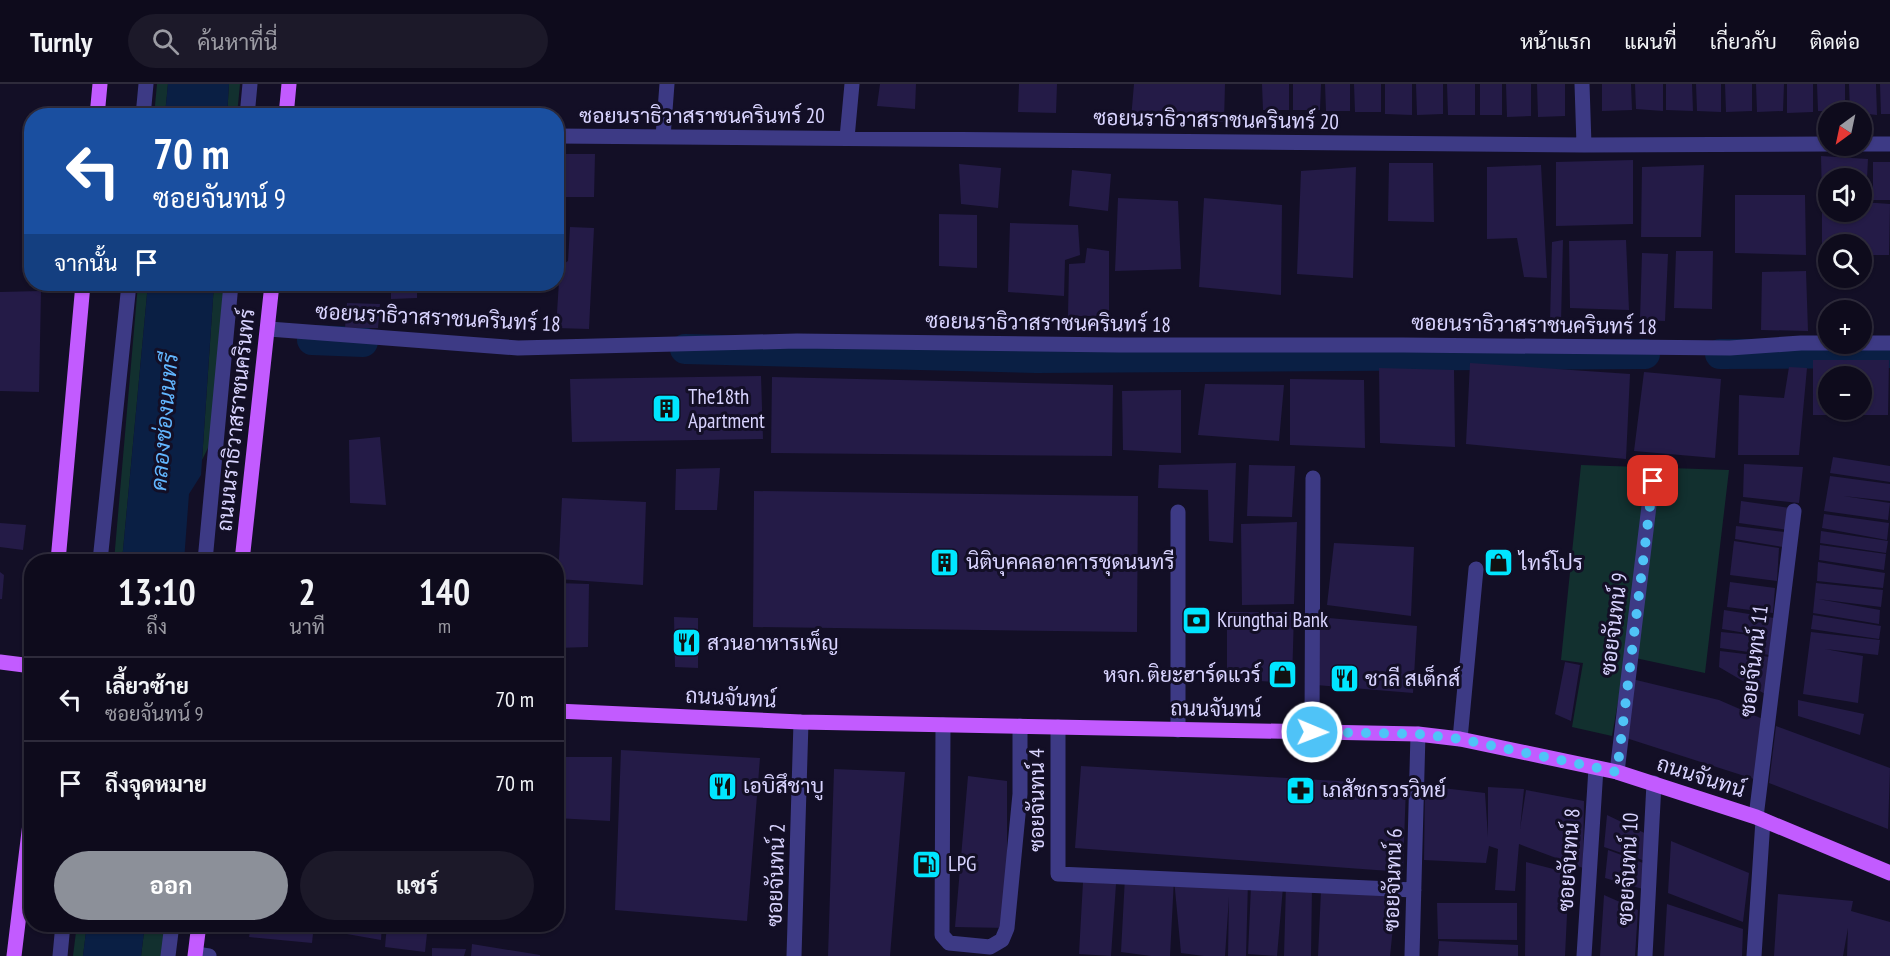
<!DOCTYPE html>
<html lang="th">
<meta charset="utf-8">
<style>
:root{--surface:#0e0b1c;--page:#1c1929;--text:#f1f3f6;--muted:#9b9ba3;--line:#2e2b3b;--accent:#8c9099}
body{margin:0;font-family:"PT Sans Narrow",Sarabun,sans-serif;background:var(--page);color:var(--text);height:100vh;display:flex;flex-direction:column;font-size:22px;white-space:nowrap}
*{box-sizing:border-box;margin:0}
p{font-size:20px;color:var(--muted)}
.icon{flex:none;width:33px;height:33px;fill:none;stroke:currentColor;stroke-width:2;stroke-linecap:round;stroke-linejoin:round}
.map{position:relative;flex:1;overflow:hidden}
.drawer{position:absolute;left:24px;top:470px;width:540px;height:378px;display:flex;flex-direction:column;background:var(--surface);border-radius:24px;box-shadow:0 2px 4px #0004,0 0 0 2px var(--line)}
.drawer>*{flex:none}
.guide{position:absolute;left:24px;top:24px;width:540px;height:183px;border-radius:24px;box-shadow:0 2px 4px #0004,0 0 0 2px var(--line);background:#1a4fa0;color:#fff;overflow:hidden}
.needle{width:39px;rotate:213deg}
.tools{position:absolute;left:1818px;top:18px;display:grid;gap:12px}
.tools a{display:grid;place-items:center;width:54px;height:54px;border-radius:50%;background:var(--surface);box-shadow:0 2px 4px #0004,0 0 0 2px var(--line);font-size:30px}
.pin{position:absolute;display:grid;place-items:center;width:51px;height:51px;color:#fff;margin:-26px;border-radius:12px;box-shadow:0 3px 9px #0006}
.me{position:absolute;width:66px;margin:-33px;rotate:91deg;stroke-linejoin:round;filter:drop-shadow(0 0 4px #0008)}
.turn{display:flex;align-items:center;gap:21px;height:126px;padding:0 30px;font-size:27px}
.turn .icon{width:78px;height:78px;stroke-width:2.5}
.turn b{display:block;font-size:42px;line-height:51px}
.then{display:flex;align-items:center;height:57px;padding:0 30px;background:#0003;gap:12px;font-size:22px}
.eta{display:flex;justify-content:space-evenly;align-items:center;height:102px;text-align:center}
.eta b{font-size:36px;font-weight:700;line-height:42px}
.primary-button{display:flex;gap:12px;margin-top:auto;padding:12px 30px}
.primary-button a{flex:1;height:69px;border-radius:36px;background:var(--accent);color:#fff;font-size:24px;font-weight:700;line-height:69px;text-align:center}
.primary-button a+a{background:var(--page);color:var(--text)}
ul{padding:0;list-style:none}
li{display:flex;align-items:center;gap:18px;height:84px;padding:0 30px;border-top:2px solid var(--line)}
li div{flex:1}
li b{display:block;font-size:22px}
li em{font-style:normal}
header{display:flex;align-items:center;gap:36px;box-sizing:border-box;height:84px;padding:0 30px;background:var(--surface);border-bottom:2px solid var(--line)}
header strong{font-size:28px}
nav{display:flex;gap:33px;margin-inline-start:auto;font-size:21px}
.search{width:420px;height:54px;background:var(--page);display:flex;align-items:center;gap:15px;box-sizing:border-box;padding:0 21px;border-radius:33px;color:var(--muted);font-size:22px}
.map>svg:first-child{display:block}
.green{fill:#12302f}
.water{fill:#0a1f44}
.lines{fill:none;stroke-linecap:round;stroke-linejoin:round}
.canal{stroke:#0a1f44;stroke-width:30}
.building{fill:#241b47;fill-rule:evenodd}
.minor{stroke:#3d3a85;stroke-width:15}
.major{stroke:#c25bff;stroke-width:15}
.route{stroke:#4fc3f7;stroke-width:10;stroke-dasharray:0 18}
.labels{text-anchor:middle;stroke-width:6;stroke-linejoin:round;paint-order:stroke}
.street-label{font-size:21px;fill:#d9d4ff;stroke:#130f26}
.poi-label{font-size:21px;fill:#d9d4ff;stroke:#130f26;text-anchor:start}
.water-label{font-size:22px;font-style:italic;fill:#62b6ff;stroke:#130f26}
</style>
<header>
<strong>Turnly</strong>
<div class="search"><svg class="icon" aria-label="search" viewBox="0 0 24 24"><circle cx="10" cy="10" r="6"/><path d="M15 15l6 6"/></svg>ค้นหาที่นี่</div>
<nav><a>หน้าแรก</a><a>แผนที่</a><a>เกี่ยวกับ</a><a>ติดต่อ</a></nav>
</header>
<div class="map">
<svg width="1890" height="872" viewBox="0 0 1890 872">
<rect width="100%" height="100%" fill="#130f26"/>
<path class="green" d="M157,0H168L165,31L154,32Z
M229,0H240L237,31L227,32Z
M138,200H148L122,477H114Z
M214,200H224L211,358L202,376Z
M1581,381L1729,386L1705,589L1626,572L1612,652L1572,643L1583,579L1561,576Z
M77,840H87L83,872H73Z
M145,840H167L163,872H141Z"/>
<path class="water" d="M168,0H229L227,31H165Z
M148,200H214L201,391L189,410L184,477H122Z
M87,840H145L141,872H83Z"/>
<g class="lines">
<path class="canal" d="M312,256L363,258
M685,265L1036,274L1645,270
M1720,270L1890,269"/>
</g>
<path class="building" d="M880,0H916L915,25L877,22Z
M1019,0H1057L1056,29L1018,28Z
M1134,0H1225L1224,38L1131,35Z
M1262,0H1289V26H1263Z
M1293,0H1321L1320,26H1293Z
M1325,0H1350V27H1326Z
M1354,0H1381V28H1355Z
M1385,0H1412V31L1385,30Z
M1416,0H1443V30L1417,31Z
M1447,0H1475V31H1448Z
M1480,0H1502V31H1480Z
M1506,0H1531V32L1507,33Z
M1537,0H1565V32L1538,33Z
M1602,0H1631L1632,26L1602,27Z
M1635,0H1663V27L1636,25Z
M1666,0H1692L1693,27L1666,26Z
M1696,0H1721V28L1697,27Z
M1725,0H1752V27L1726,28Z
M1756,0H1784L1783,27L1757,28Z
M1787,0H1813V28L1787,29Z
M1817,0H1845V28L1818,27Z
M1849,0H1876L1877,31L1850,28Z
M1880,0H1890V30H1881Z
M556,70H595L594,113H556Z
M1821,72L1868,75L1866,114H1862V94H1828V113H1822Z
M1633,76V140L1556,142V78Z
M1873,78H1890V116H1873Z
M1389,79H1433L1434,138L1388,137Z
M959,80L1001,84L998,124L961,120Z
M1541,81L1547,194L1524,193L1517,154L1487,155V83Z
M1704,81L1701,153H1641L1642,83Z
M1356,83L1353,194L1297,190L1301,87Z
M1072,86L1111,90L1108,127L1069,122Z
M1735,111H1805L1806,171L1735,169Z
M556,113L565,114L564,175L556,174Z
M1118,114L1178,117L1181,185L1115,187Z
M1204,114L1282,121L1281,211L1199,203Z
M1822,116H1828V128H1862V118L1890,120L1889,171H1862V160H1828V171H1822Z
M939,130L977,131V184L939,182Z
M1010,139L1078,141L1080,171L1065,176L1064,212L1008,208Z
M570,143L594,144L589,245L556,244L560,182L568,177Z
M1563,156L1561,239L1550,238L1552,158Z
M1626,156L1629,226L1570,224L1569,157Z
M1087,164L1109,167V232H1068L1069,180L1085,179Z
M1676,167H1713L1712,225L1674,224Z
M1642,169L1668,170L1665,237L1640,236Z
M1806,187L1808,247L1761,246L1762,188Z
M391,200H417V214L391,215Z
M41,207L39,308L0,307V208Z
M347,219L380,220L378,244H345Z
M1813,276H1889L1888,331H1813ZM1828,292H1862V326H1828Z
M1470,279L1630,290L1626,375L1466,360Z
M1789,283L1807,284L1799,371H1738L1739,311L1784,314Z
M1379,284L1454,286L1455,363L1380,359Z
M1644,288L1721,295L1715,374L1634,367Z
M761,292L763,355L572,358L570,295Z
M772,293L1113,301L1112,372L771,369Z
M1290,295L1364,296L1365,364L1290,361Z
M1205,300L1284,301L1279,357L1198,351Z
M1181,306V369L1123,366L1122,307Z
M380,353L386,421L350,419L349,356Z
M1833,373L1890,382V398L1830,389Z
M1236,379L1233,459L1209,457L1208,406L1158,404L1159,381Z
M1744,380L1803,383L1799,419L1743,413Z
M1249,381L1295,382L1292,433L1247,432Z
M720,384L717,426H675L676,385Z
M1830,392L1890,400V417L1843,412L1890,419L1888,436L1824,427Z
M754,407L1138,412L1137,548L753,543Z
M562,414L646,418L643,501L558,495Z
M1741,417L1790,424L1788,446L1739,439Z
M1824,430L1889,439L1887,456L1822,444Z
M1297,438L1294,520L1242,521L1241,440Z
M0,439L26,441L23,466L0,463Z
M1736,442L1785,448L1783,463L1735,455Z
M1821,447L1888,457L1886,469L1820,459Z
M1734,457L1779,464L1777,497L1730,491Z
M1334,459L1414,463L1411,532L1327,521Z
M1820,461L1886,470L1884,486L1819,476Z
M1818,478L1885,489L1883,504L1817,497Z
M0,488L4,491L2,515H0Z
M1730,498L1775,504L1773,529L1727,523Z
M556,499L589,500L588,563L556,564Z
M1816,499L1883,506L1881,523L1818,515L1880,526L1879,540L1813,529Z
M1724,526L1774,534L1770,571L1720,564L1721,548L1763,552L1722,545Z
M1227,528H1294L1292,599L1227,595Z
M1813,531L1881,542L1879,555L1811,545Z
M674,533L698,534V584L675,583Z
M1318,533L1417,542L1413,609L1316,601Z
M1811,548L1880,556L1878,571L1825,565L1863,572L1858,619L1803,610Z
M1720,567L1770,573L1765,610L1719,583Z
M1565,578L1580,581L1571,637L1555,630Z
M1632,595L1719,616L1765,636L1757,696L1623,653Z
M1798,616L1864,630L1860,651L1798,632Z
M1776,642L1890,684L1888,745L1769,699Z
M621,666L760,674L747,837L615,826Z
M556,673H612L610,737L556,734Z
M1081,682L1406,701L1403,788L1075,764Z
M834,685L905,688L890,872H828Z
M968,692L1007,697V844L955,843Z
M1425,702L1485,709L1488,753V703L1524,705L1520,745L1526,706L1584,717L1583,784L1519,760L1515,807L1495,806L1498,765L1489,762L1486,779L1424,776Z
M1607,731L1657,755L1654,780L1604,763Z
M1671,757L1749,789L1743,838L1668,809Z
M1608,766L1654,783L1653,808L1605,794Z
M1526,778L1569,789L1565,872H1525Z
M1125,793L1248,798L1246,872H1228L1229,813L1225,872H1204L1181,869L1174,795L1170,872H1151L1121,868Z
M1083,798L1116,800L1111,872L1079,870Z
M1286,800L1312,803L1311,872H1284Z
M1251,802L1283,803L1277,872L1248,870Z
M1397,805L1390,872H1318L1321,807Z
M1778,810L1853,817L1851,827L1890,838V872H1847L1848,844L1843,872H1774Z
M1604,811L1638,826L1635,872H1600Z
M1437,819H1517V856L1438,855Z
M1667,820L1743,845L1742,872H1664Z
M251,840H314L312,859L249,853Z
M325,840H382L381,856L324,846Z
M387,840H428L425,868L385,863Z
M469,840H538V848L469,842Z
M1439,857L1518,861V872H1438Z
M472,860L540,871V872H471Z
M432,864L466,865L464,872H432Z"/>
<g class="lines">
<path class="minor" d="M1582,0L1584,61
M143,32L146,0
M247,32L250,0
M556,52L1584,61L1828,60
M663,53L667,0
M847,54L852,0
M1862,60H1890
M269,245L518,264L797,257L1119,261H1403L1730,264L1801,259H1828
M1862,259H1890
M100,477L129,200
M205,477L231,200
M943,641L942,851L949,859L990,863L1002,856L1007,844L1020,710V642
M1058,643V790L1414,806
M1178,646V428
M1312,648L1313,394
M1460,655L1476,485
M1617,688L1652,397
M1756,733L1794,427
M196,870L209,872
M60,872L63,840
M168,872L172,840
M794,872L801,638
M1412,872L1418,650
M1584,872L1596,684
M1645,872L1654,699
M1754,872L1763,736"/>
<path class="major" d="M97,32L100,0
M286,32L289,0
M58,477L83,200
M242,477L272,200
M0,578L32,582
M556,627L801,638L1418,650L1460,655L1617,688L1756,733L1890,789
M14,872L32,723
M195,872L199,840"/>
</g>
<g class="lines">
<path class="route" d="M1312,648L1418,650L1460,655L1617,688L1653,397"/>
</g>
<defs>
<symbol id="building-square" viewBox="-11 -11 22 22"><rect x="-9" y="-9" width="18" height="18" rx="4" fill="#00e5ff" stroke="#130f26"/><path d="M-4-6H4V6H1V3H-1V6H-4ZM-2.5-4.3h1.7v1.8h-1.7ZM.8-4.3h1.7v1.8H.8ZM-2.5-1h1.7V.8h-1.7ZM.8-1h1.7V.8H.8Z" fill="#111"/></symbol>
<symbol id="shop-square" viewBox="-11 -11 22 22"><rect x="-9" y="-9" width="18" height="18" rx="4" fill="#00e5ff" stroke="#130f26"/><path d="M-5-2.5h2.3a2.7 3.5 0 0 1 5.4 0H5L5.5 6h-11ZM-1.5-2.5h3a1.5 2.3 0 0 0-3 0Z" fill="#111"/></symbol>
<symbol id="bank-square" viewBox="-11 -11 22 22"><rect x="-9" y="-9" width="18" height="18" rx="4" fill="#00e5ff" stroke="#130f26"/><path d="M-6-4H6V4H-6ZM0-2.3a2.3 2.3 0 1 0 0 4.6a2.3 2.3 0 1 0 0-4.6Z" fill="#111"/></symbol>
<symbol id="restaurant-square" viewBox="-11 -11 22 22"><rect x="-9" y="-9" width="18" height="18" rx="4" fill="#00e5ff" stroke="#130f26"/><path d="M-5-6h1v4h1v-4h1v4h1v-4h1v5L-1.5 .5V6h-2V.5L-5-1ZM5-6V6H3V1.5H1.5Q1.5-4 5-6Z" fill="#111"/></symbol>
<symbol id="pharmacy-square" viewBox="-11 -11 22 22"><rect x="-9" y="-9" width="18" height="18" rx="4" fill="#00e5ff" stroke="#130f26"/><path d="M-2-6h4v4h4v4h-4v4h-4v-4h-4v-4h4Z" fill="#111"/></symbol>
<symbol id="fuel-square" viewBox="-11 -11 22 22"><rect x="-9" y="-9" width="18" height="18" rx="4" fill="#00e5ff" stroke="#130f26"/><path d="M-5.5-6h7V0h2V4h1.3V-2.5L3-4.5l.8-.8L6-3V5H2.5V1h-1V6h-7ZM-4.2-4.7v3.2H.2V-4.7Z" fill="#111"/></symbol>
</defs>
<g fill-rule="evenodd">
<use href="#building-square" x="650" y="308" width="33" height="33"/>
<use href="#building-square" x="928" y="462" width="33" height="33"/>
<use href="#shop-square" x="1482" y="462" width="33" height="33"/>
<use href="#bank-square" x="1180" y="520" width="33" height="33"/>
<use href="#restaurant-square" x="670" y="542" width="33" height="33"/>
<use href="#shop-square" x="1266" y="574" width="33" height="33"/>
<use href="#restaurant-square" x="1328" y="578" width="33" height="33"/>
<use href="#restaurant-square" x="706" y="686" width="33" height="33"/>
<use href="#pharmacy-square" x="1284" y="690" width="33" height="33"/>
<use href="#fuel-square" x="910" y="764" width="33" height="33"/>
</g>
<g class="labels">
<g class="street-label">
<text x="702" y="39">ซอยนราธิวาสราชนครินทร์ 20</text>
<text transform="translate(1216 36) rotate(1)" y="7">ซอยนราธิวาสราชนครินทร์ 20</text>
<text transform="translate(438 234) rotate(3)" y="7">ซอยนราธิวาสราชนครินทร์ 18</text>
<text transform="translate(1048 239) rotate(1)" y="7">ซอยนราธิวาสราชนครินทร์ 18</text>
<text transform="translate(1534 241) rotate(1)" y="7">ซอยนราธิวาสราชนครินทร์ 18</text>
<text transform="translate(236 336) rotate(-84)" y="7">ถนนนราธิวาสราชนครินทร์</text>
<text transform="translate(1614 540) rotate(-83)" y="7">ซอยจันทน์ 9</text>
<text transform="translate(1754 577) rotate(-83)" y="7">ซอยจันทน์ 11</text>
<text transform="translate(731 614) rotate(3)" y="7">ถนนจันทน์</text>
<text transform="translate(1216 625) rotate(1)" y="7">ถนนจันทน์</text>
<text transform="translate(1701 693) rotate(18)" y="7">ถนนจันทน์</text>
<text transform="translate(1037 716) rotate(-90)" y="7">ซอยจันทน์ 4</text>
<text transform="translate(1569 776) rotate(-86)" y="7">ซอยจันทน์ 8</text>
<text transform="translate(1628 785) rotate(-87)" y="7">ซอยจันทน์ 10</text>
<text transform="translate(776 791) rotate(-88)" y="7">ซอยจันทน์ 2</text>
<text transform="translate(1393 796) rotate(-88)" y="7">ซอยจันทน์ 6</text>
</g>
<g class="poi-label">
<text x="688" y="320">The18th<tspan x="688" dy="24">Apartment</tspan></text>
<text x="966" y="485">นิติบุคคลอาคารชุดนนทรี</text>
<text x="1519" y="486">ไทร์โปร</text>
<text x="1217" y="543">Krungthai Bank</text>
<text x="707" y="566">สวนอาหารเพ็ญ</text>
<text x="1261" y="598" text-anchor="end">หจก. ติยะฮาร์ดแวร์</text>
<text x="1365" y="602">ชาลี สเต็กส์</text>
<text x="743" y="709">เอบิสึชาบู</text>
<text x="1322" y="713">เภสัชกรวรวิทย์</text>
<text x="948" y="787">LPG</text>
</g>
<g class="water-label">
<text transform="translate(164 338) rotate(-85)" y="8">คลองช่องนนทรี</text>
</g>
</g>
</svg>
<div class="tools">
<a><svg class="needle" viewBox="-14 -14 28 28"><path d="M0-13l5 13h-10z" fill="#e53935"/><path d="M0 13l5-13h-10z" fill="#9b9ba3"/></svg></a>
<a><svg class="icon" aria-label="sound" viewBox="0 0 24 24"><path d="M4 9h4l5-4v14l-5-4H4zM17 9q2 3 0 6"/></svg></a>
<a><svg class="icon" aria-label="search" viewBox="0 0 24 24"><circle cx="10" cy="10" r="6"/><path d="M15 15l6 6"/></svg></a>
<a>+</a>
<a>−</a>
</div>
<div class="pin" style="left:1653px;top:397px;background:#d93025"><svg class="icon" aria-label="arrive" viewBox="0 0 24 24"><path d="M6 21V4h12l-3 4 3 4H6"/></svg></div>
<svg class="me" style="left:1312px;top:648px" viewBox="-20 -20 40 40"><circle r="17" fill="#4fc3f7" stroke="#fff" stroke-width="3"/><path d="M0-11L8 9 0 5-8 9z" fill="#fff"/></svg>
<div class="guide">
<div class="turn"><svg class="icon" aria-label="left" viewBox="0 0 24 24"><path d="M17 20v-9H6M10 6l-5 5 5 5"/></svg><div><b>70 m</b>ซอยจันทน์ 9</div></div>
<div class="then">จากนั้น<svg class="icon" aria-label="arrive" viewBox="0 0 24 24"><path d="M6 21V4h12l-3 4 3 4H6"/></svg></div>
</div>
<section class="drawer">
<div class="eta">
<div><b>13:10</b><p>ถึง</p></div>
<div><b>2</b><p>นาที</p></div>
<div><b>140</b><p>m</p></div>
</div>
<ul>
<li><svg class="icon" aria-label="left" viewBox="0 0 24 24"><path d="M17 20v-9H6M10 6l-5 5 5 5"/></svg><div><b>เลี้ยวซ้าย</b><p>ซอยจันทน์ 9</p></div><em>70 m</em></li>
<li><svg class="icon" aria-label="arrive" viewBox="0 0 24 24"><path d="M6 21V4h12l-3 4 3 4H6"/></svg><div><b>ถึงจุดหมาย</b></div><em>70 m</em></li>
</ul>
<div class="primary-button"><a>ออก</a><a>แชร์</a></div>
</section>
</div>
